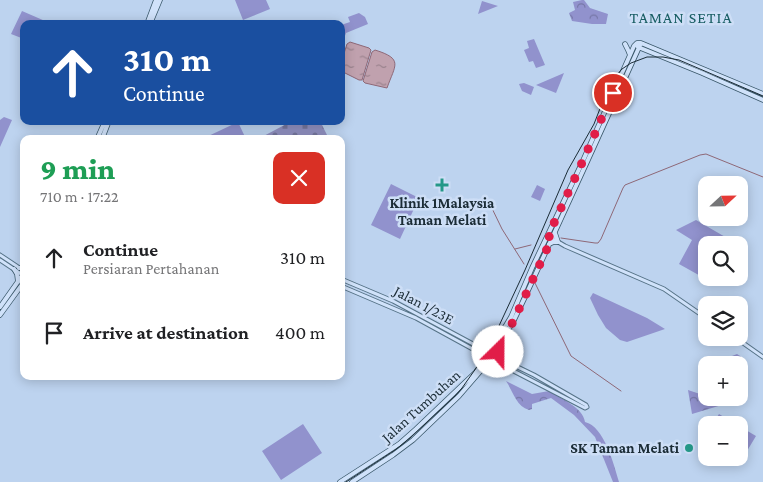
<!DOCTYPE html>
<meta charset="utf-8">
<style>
:root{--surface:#fff;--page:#f6f6f6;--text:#202124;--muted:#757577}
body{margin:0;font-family:"Crimson Pro",serif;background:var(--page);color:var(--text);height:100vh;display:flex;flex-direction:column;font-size:19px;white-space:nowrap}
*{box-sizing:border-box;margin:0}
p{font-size:16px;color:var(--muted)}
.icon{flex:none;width:28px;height:28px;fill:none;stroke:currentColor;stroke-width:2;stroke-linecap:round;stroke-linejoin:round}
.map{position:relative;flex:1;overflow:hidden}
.sheet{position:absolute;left:20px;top:135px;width:325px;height:245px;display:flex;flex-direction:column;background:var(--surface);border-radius:10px;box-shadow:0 2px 12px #0003}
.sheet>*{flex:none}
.banner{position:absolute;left:20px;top:20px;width:325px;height:105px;border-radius:10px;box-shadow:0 2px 12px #0003;background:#1a4fa0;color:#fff;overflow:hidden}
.needle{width:32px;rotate:68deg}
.buttons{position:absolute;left:698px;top:176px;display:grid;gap:10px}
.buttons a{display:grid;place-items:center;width:50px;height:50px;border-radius:10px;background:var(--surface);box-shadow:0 2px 12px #0003;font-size:25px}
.pin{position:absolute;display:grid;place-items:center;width:42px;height:42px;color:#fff;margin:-21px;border:2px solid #fff;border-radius:50%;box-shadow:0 1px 5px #0007}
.me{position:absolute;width:55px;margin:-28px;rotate:23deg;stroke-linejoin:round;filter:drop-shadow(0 0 4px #0008)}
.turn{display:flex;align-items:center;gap:18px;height:105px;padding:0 20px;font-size:22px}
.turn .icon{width:65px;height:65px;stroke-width:2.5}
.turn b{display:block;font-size:35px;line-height:42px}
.round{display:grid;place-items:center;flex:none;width:52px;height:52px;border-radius:10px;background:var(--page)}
.headline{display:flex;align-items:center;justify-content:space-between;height:85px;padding:0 20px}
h1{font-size:30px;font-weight:800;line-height:38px;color:#1e9e55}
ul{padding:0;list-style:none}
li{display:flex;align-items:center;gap:15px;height:75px;padding:0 20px}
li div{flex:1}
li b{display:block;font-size:19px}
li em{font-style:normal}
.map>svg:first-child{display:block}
.green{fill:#9192cd}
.forest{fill:url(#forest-crowns)}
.cemetery{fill:url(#cemetery-stones)}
.water{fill:url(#water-ripples);stroke:#8e6877}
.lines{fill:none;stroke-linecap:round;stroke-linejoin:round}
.stream{stroke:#8e6877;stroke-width:1}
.tertiary-casing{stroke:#567387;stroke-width:5}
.secondary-casing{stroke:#395769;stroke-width:5.5}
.tertiary{stroke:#d0e2fa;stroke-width:3}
.secondary{stroke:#d0e2fa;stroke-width:4}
.tram{stroke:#1b2c36;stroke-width:1}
.route{stroke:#e11d48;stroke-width:9;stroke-dasharray:0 16.2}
.poi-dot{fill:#249888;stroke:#cddef6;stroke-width:2}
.labels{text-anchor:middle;stroke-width:5;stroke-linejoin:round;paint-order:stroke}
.poi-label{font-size:15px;font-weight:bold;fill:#1b2c36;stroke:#cddef6}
.street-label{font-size:15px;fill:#1b2c36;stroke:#cddef6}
.neighbourhood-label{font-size:16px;letter-spacing:1px;fill:#195e64;stroke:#cddef6}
</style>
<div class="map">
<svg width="763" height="482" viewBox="0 0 763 482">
<defs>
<pattern id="forest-crowns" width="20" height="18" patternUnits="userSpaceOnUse" patternTransform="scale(1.25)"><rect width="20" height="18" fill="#9192cd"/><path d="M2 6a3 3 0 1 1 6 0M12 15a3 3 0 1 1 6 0" fill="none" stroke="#7677a7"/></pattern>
<pattern id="cemetery-stones" width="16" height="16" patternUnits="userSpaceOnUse" patternTransform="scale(1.25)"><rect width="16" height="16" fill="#9191c1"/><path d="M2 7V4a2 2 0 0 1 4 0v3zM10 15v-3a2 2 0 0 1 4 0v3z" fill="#76779e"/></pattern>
<pattern id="water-ripples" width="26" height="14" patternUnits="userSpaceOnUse" patternTransform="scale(1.25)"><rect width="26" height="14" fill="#c0a1ae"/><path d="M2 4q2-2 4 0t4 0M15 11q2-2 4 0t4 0" fill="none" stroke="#9b838e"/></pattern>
</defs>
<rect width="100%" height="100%" fill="#bdd3ef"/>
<path class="green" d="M235,0H266L270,9L243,20Z
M482,1L498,6L478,14Z
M22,11L52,24H24V39L11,34Z
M359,13L365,17L368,24L346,33L341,47V25L350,22L348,17Z
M534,39L545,65L536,68L533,61L529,62L524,50L529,48L527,41Z
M564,73L556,93L536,85Z
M524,83L534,87L531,95L522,91L519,84Z
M4,117L12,120L0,147V120Z
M238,122L246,139H202Z
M391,184L419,198L400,239L371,225Z
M537,185L545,189L540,201L531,197Z
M696,220L727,238L723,245H706V275L704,278L679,264L692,240L676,230Z
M593,293L647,318L665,329L627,342L620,340L606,328L598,315L590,298Z
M719,414L737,425H712Z
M303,424L322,453L281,480L262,451Z
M739,426L756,436L741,461L735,458H739Z"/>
<path class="forest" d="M582,0H584L590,8L608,14L606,24H592L572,21L569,13L575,10L573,2Z
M737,354L743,358L745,398L692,414L688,390L706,396V398H739V365H721L727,358Z
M506,381L532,394L549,391C561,399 583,407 585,422C604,426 614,465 619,482H613L595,437L574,415L551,398L532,404V409L529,410C516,406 513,391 506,381Z"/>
<path class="cemetery" d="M292,121H320L329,139H258Z"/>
<path class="water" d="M350,42L369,48L371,50L362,80H359L341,71V63L347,44Z
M375,50C404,59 395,65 387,88L365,83L363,81L372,52Z"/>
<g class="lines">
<path class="stream" d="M486,196L502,229L524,264
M561,238L595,243H598L601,239L623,188L625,185L700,155L706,154L763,177
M515,249L531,245
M535,283L571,356L621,391"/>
<defs>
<path id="tertiary" d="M548,236L565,246L664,289L706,318
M0,255L24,271
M0,260L24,276
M341,279L393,301L501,359L534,375L586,405L587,407
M341,286L416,318L500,364L585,408L587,407
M736,338L763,357"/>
<path id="secondary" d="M147,24L156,0
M150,24L160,0
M625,44L628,50L630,55
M638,47L702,73L763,100
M97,139L105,121
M102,139L109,121
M549,244L554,242H558L555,233
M19,268L24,267
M14,269L17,274L18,282
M0,307L24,273
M0,315L24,282
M474,345H486L494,342
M499,348L498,352L501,359
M476,351L480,357L479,365
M487,365L493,364H500
M340,482L399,444L416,429L476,372L487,357L511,317L532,268L581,165L634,46L637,43H641L763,94
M352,482L393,455L413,440L459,396L491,359L514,320L525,297L587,162L641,43"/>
</defs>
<use href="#tertiary" class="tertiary-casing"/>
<use href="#secondary" class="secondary-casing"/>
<use href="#tertiary" class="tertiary"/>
<use href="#secondary" class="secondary"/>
<path class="tram" d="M346,482L395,450L410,438L455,396L462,388L479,364L491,343L525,270L568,170L594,124L608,88L615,77L622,69L631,63L647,57H663L679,60L763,96"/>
</g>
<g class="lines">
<path class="route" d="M498,352L499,346L514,320L552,238L548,236L581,165L613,93"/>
</g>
<g class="poi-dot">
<path d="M439.5 177.5h5v5h5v5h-5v5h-5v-5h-5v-5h5z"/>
<circle cx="689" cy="448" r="5"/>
</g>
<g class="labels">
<g class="poi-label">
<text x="442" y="208">Klinik 1Malaysia<tspan x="442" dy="17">Taman Melati</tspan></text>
<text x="679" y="453" text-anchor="end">SK Taman Melati</text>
</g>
<g class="street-label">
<text transform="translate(424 305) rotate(28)" y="5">Jalan 1/23E</text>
<text transform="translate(421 406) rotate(-42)" y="5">Jalan Tumbuhan</text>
</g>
<g class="neighbourhood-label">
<text x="681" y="23">TAMAN SETIA</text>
</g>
</g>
</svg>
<div class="buttons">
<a><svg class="needle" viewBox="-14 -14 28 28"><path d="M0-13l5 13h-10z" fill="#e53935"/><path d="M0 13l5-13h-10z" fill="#757577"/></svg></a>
<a><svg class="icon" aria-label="search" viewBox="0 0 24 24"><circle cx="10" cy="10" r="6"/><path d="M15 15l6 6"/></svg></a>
<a><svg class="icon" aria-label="layers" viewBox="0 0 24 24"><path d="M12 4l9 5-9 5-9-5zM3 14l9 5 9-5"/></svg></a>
<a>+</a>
<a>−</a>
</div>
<div class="pin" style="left:613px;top:93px;background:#d93025"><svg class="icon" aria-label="arrive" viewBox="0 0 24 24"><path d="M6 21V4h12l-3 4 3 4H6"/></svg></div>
<svg class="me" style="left:498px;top:352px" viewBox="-20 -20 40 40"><circle r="19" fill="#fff"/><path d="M0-13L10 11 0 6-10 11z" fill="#e11d48"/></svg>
<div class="banner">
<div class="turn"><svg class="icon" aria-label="ahead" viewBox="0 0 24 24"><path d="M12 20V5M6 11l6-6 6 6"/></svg><div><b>310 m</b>Continue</div></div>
</div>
<section class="sheet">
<div class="headline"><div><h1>9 min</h1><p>710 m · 17:22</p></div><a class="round" style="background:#d93025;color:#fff"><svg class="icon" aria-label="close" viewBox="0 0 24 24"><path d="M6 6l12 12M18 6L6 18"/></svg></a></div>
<ul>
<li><svg class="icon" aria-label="ahead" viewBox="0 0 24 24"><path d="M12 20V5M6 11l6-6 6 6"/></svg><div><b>Continue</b><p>Persiaran Pertahanan</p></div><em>310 m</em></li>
<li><svg class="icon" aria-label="arrive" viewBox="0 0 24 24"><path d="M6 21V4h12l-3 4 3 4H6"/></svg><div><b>Arrive at destination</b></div><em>400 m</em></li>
</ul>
</section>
</div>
